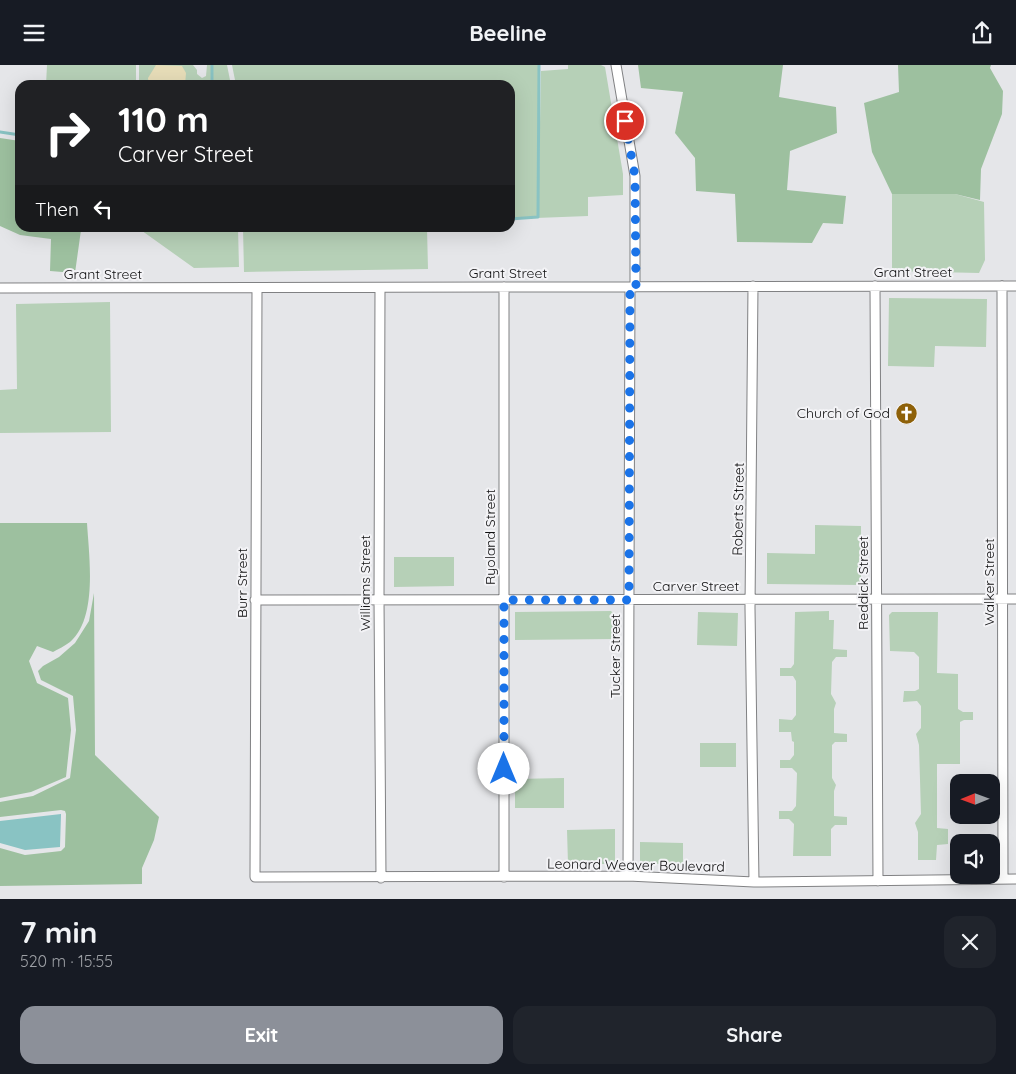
<!DOCTYPE html>
<meta charset="utf-8">
<style>
:root{--surface:#171b24;--page:#20242c;--text:#f1f3f6;--muted:#9ea1a6;--accent:#8c9099}
body{margin:0;font-family:Quicksand,sans-serif;background:var(--page);color:var(--text);height:100vh;display:flex;flex-direction:column;font-size:19px;white-space:nowrap}
*{box-sizing:border-box;margin:0}
p{font-size:16px;color:var(--muted)}
.icon{flex:none;width:28px;height:28px;fill:none;stroke:currentColor;stroke-width:2;stroke-linecap:round;stroke-linejoin:round}
.map{position:relative;height:834px;overflow:hidden}
.side{display:flex;flex-direction:column;background:var(--surface);flex:1}
.side>*{flex:none}
.banner{position:absolute;left:15px;top:15px;width:500px;height:152px;border-radius:15px;box-shadow:0 5px 20px #0002;background:#202124;color:#fff;overflow:hidden}
.needle{width:32px;rotate:269deg}
.fabs{position:absolute;left:950px;top:709px;display:grid;gap:10px}
.fabs a{display:grid;place-items:center;width:50px;height:50px;border-radius:10px;background:var(--surface);box-shadow:0 5px 20px #0002;font-size:25px}
.pin{position:absolute;display:grid;place-items:center;width:42px;height:42px;color:#fff;margin:-21px;border:2px solid #fff;border-radius:50%;box-shadow:0 1px 5px #0007}
.me{position:absolute;width:55px;margin:-28px;rotate:0deg;stroke-linejoin:round;filter:drop-shadow(0 0 4px #0008)}
.turn{display:flex;align-items:center;gap:18px;height:105px;padding:0 20px;font-size:22px}
.turn .icon{width:65px;height:65px;stroke-width:2.5}
.turn b{display:block;font-size:35px;line-height:42px}
.then{display:flex;align-items:center;height:48px;padding:0 20px;background:#0003;gap:10px;font-size:19px}
.round{display:grid;place-items:center;flex:none;width:52px;height:52px;border-radius:15px;background:var(--page)}
.head{display:flex;align-items:center;justify-content:space-between;height:85px;padding:0 20px}
h1{font-size:30px;font-weight:700;line-height:38px}
.cta{display:flex;gap:10px;margin-top:auto;padding:10px 20px}
.cta a{flex:1;height:58px;border-radius:15px;background:var(--accent);color:#fff;font-size:20px;font-weight:700;line-height:58px;text-align:center}
.cta a+a{background:var(--page);color:var(--text)}
header{display:flex;justify-content:space-between;align-items:center;height:65px;padding:0 20px;background:var(--surface);font-size:22px;font-weight:700}
.map>svg:first-child{display:block}
.green{fill:#b6d0b7}
.forest{fill:#9dc09f}
.sand{fill:#e7ddb8}
.water{fill:#89c3c3}
.lines{fill:none;stroke-linecap:round;stroke-linejoin:round}
.stream{stroke:#89c3c3;stroke-width:3}
.minor-casing{stroke:#808183;stroke-width:11}
.minor{stroke:#fff;stroke-width:9}
.route{stroke:#1a73e8;stroke-width:9;stroke-dasharray:0 16.2}
.labels{text-anchor:middle;stroke-width:4;stroke-linejoin:round;paint-order:stroke}
.street-label{font-size:14px;fill:#0f0f10;stroke:#f3f3f6}
.poi-label{font-size:14px;fill:#0f0f10;stroke:#f3f3f6;text-anchor:end}
</style>
<header><svg class="icon" aria-label="menu" viewBox="0 0 24 24"><path d="M4 6h16M4 12h16M4 18h16"/></svg>Beeline<svg class="icon" aria-label="share" viewBox="0 0 24 24"><path d="M12 15V3M7 8l5-5 5 5M5 13v7h14v-7"/></svg></header>
<div class="map">
<svg width="1016" height="834" viewBox="0 0 1016 834">
<rect width="100%" height="100%" fill="#e5e6e9"/>
<path class="green" d="M47,0H136V20H46Z
M139,0H193L197,5V9L202,13L206,11L207,0H227L231,20H139Z
M232,0H539V111L541,6L568,4V0H601L605,2L623,109V130L588,132V151L510,154V20H236Z
M892,129H955L984,137L985,195L979,208L892,206Z
M138,163H238L239,202L194,203Z
M243,163H427L428,204L244,207Z
M889,233L987,234L986,282L935,281L934,302L888,301Z
M110,237L111,367L0,368V325L17,324L16,239Z
M815,460L861,461V520L767,519V488L815,489Z
M394,492H454V521L394,522Z
M611,546L614,549V574L515,575V547Z
M829,546V555H834L833,584L847,585V592H836L832,597L831,629L836,638L834,644V668L847,669V677H835L832,680V713L836,720L834,726V751L847,752V760H835L831,764V791H793L794,759L789,754H779V746H792L796,741L797,708L792,703H780V695H790L794,690V677L792,676L791,667H779V654L792,655L796,650V616L793,611H780V603H791L794,599L795,547Z
M698,547L738,548L737,581L697,580Z
M892,547H938L937,608L958,609V644L963,647H973V655H964L960,657V699H937V763L948,764V779L937,780L936,795H918V767L915,758L921,749L919,680L916,669L921,663V641L917,636L903,637L904,626H915L919,624V592L914,587L890,586L889,550Z
M700,678H736V702H700Z
M564,713V743H515V714Z
M615,764V799H568L567,765Z
M640,777L683,778V800L640,798Z"/>
<path class="forest" d="M638,0H783L779,32L836,42L837,68L790,86L787,125L846,131L843,159L823,158L812,178L737,177L735,129L696,126L695,93L675,68L683,27L641,23Z
M898,0H991L990,3L1003,26L1002,49L981,104L980,135L955,129H892L872,87L864,38L899,27Z
M0,73L20,76V162L88,163L81,165L75,208L50,206L51,174L20,170L0,161Z
M0,458H87C89,491 98,553 70,577C65,581 58,584 53,587L37,581L29,596L37,618L68,633L71,665L66,712L31,727L0,733Z
M94,528L95,690L159,752L154,775L142,803V819L0,821V783L25,790L61,786L65,782L66,749L65,746L61,745L0,752V737L33,731L70,713L76,665L73,631L41,615L38,606L43,601L59,592L75,578L89,556Z"/>
<path class="sand" d="M156,0L182,1L186,8L185,20H149L148,13Z"/>
<path class="water" d="M61,749L60,782L25,785L0,778V756Z"/>
<g class="lines">
<path class="stream" d="M212,0V20
M0,67L20,70
M510,154L538,152L539,0"/>
<defs>
<path id="minor" d="M616,0L635,111V222
M753,221L750,543L754,817
M875,221L878,816
M1002,221L1003,814
M0,223L1016,221
M257,223L255,812L628,811L754,817L1016,814
M380,223L379,534L381,813
M255,535L1016,534
M628,811L630,222
M504,812V222"/>
</defs>
<use href="#minor" class="minor-casing"/>
<use href="#minor" class="minor"/>
</g>
<g class="lines">
<path class="route" d="M504,704V535H629L630,222H636L635,111L625,56"/>
</g>
<defs>
<symbol id="church-disc" viewBox="-11 -11 22 22"><circle r="9.5" fill="#8e6109" stroke="#f3f3f6"/><path d="M-1.2-6h2.4v3.5h3.3v2.4h-3.3V6h-2.4V-.1h-3.3v-2.4h3.3Z" fill="#fff"/></symbol>
</defs>
<g fill-rule="evenodd">
<use href="#church-disc" x="894" y="336" width="25" height="25"/>
</g>
<g class="labels">
<g class="street-label">
<text x="913" y="212">Grant Street</text>
<text x="508" y="213">Grant Street</text>
<text x="103" y="214">Grant Street</text>
<text transform="translate(738 444) rotate(-89)" y="5">Roberts Street</text>
<text transform="translate(490 472) rotate(-90)" y="5">Ryoland Street</text>
<text transform="translate(989 517) rotate(-90)" y="5">Walker Street</text>
<text transform="translate(242 518) rotate(-90)" y="5">Burr Street</text>
<text transform="translate(365 518) rotate(-90)" y="5">Williams Street</text>
<text transform="translate(863 518) rotate(-90)" y="5">Reddick Street</text>
<text x="696" y="526">Carver Street</text>
<text transform="translate(615 591) rotate(-90)" y="5">Tucker Street</text>
<text transform="translate(636 800) rotate(1)" y="5">Leonard Weaver Boulevard</text>
</g>
<g class="poi-label">
<text x="890" y="353">Church of God</text>
</g>
</g>
</svg>
<div class="fabs">
<a><svg class="needle" viewBox="-14 -14 28 28"><path d="M0-13l5 13h-10z" fill="#e53935"/><path d="M0 13l5-13h-10z" fill="#9ea1a6"/></svg></a>
<a><svg class="icon" aria-label="sound" viewBox="0 0 24 24"><path d="M4 9h4l5-4v14l-5-4H4zM17 9q2 3 0 6"/></svg></a>
</div>
<div class="pin" style="left:625px;top:56px;background:#d93025"><svg class="icon" aria-label="arrive" viewBox="0 0 24 24"><path d="M6 21V4h12l-3 4 3 4H6"/></svg></div>
<svg class="me" style="left:504px;top:704px" viewBox="-20 -20 40 40"><circle r="19" fill="#fff"/><path d="M0-13L10 11 0 6-10 11z" fill="#1a73e8"/></svg>
<div class="banner">
<div class="turn"><svg class="icon" aria-label="right" viewBox="0 0 24 24"><path d="M7 20v-9h11M14 6l5 5-5 5"/></svg><div><b>110 m</b>Carver Street</div></div>
<div class="then">Then<svg class="icon" aria-label="left" viewBox="0 0 24 24"><path d="M17 20v-9H6M10 6l-5 5 5 5"/></svg></div>
</div>
</div>
<section class="side">
<div class="head"><div><h1>7 min</h1><p>520 m · 15:55</p></div><a class="round"><svg class="icon" aria-label="close" viewBox="0 0 24 24"><path d="M6 6l12 12M18 6L6 18"/></svg></a></div>
<div class="cta"><a>Exit</a><a>Share</a></div>
</section>
